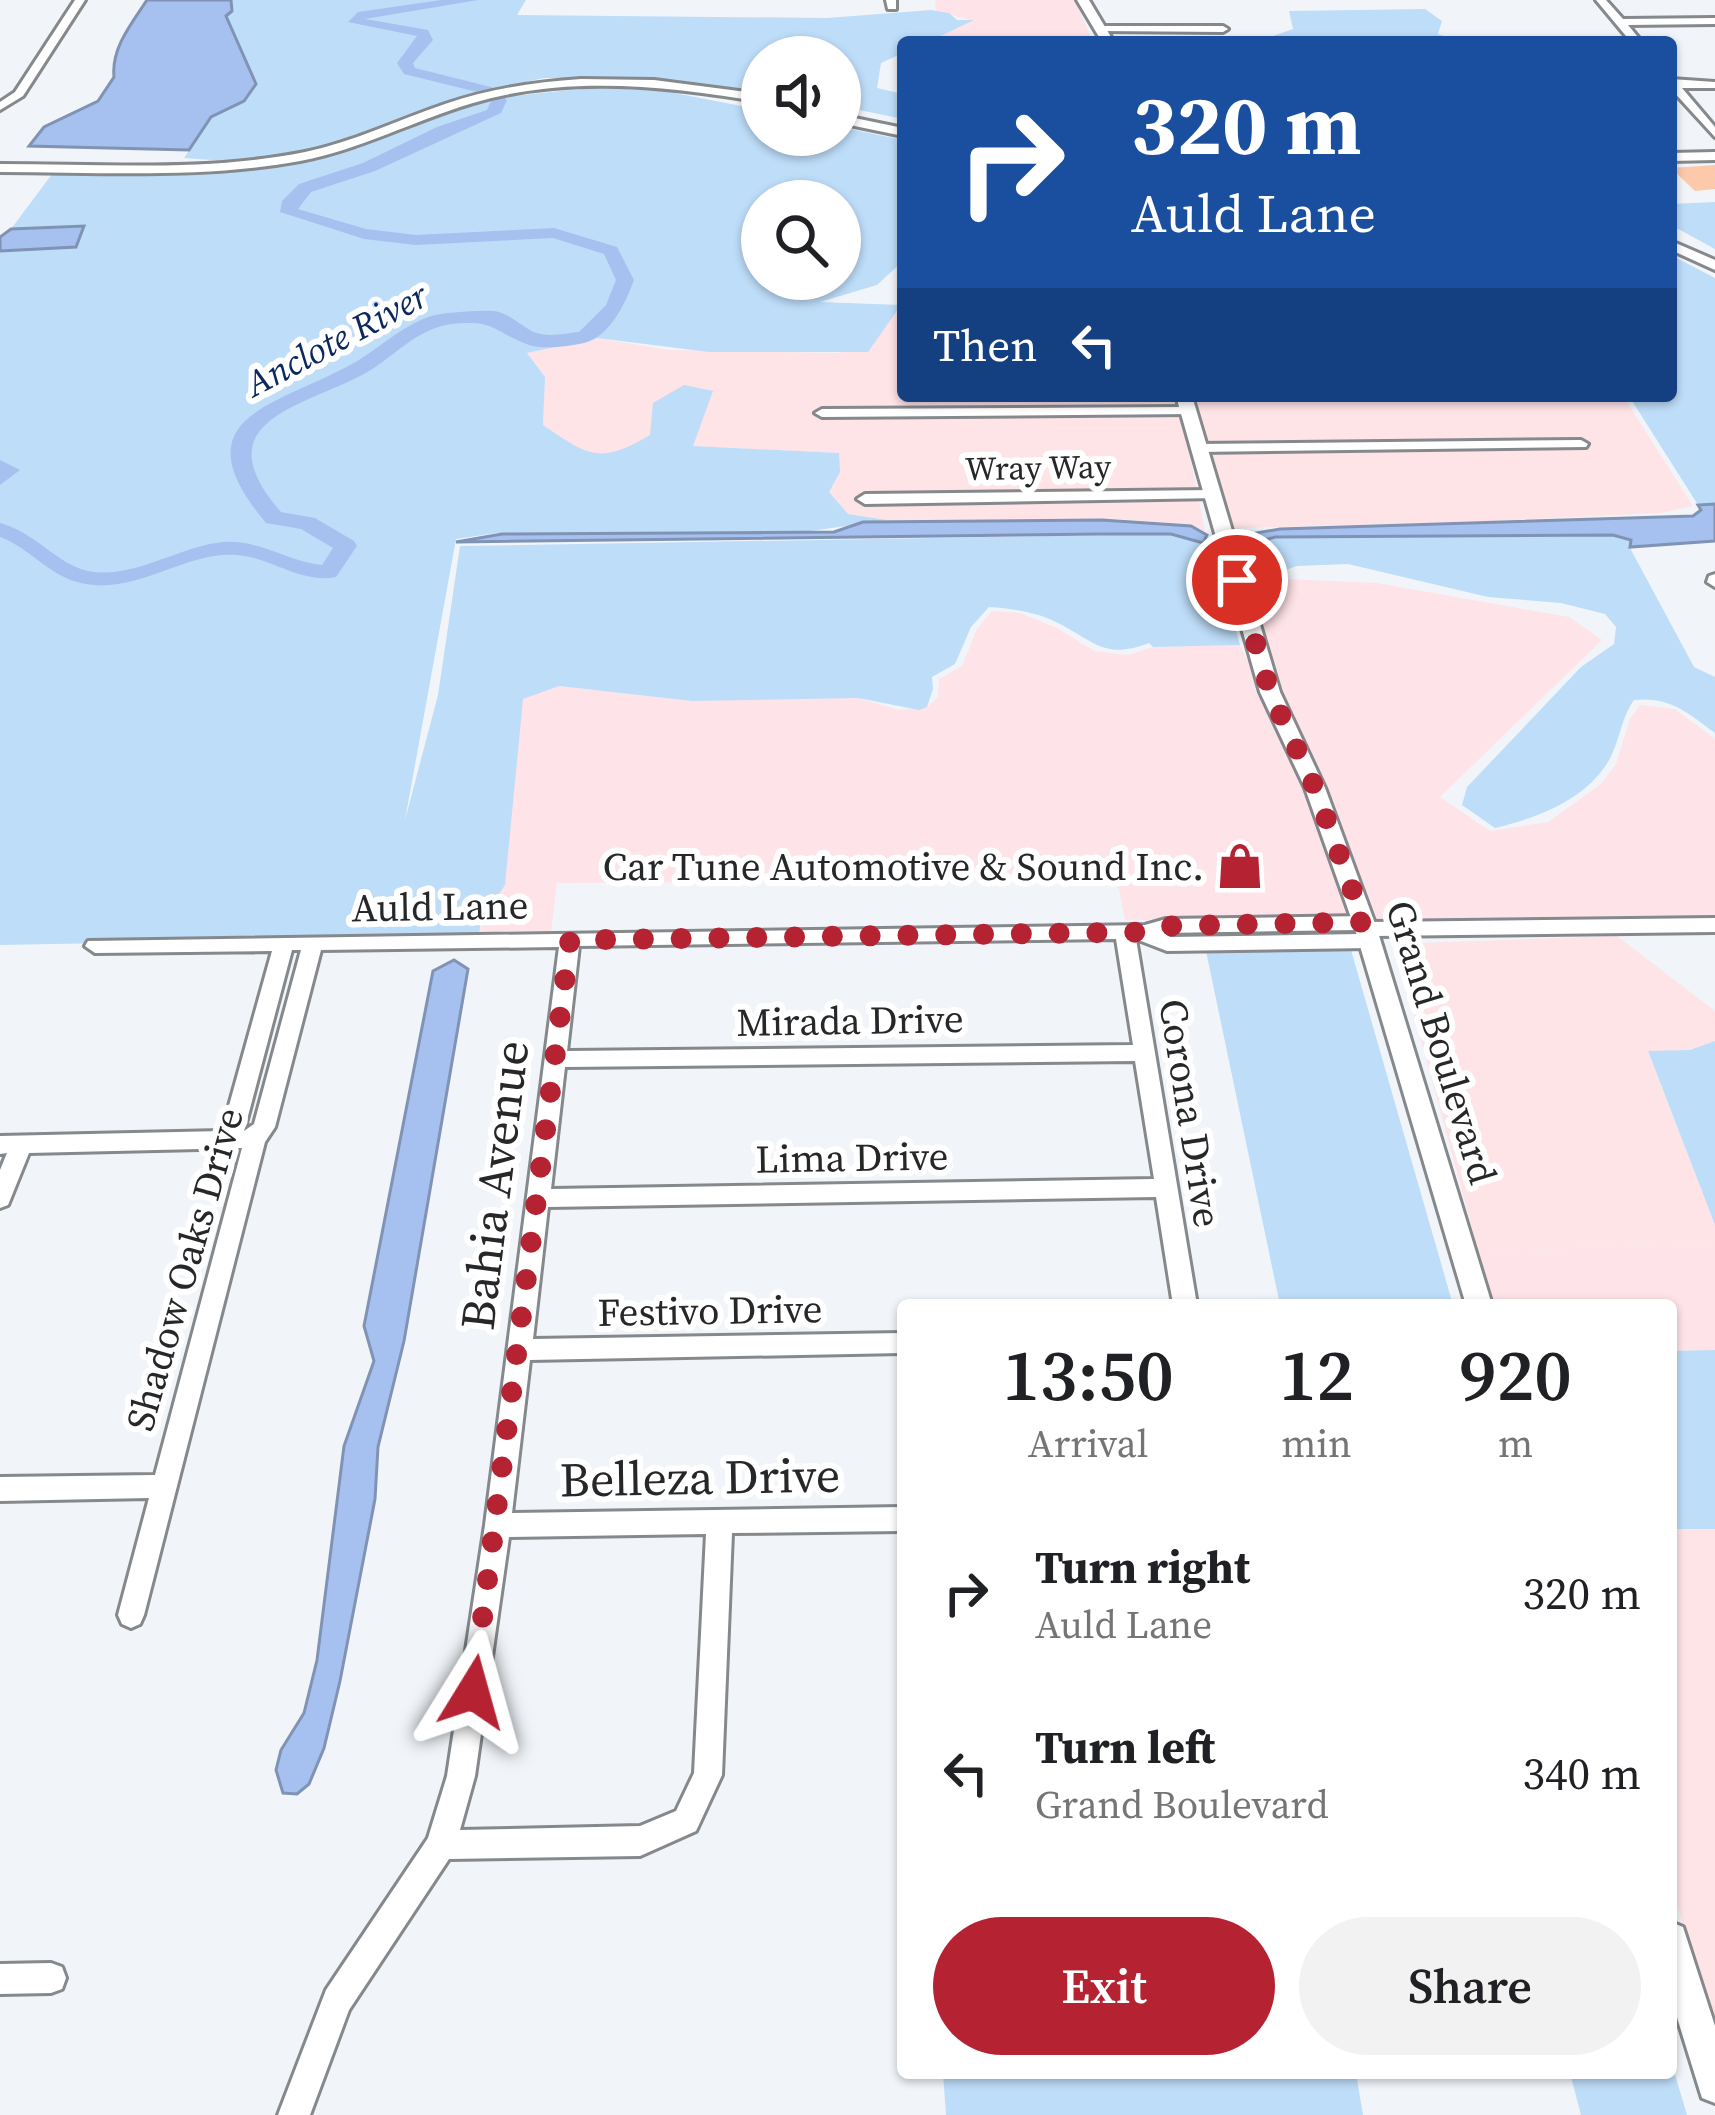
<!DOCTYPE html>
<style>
:root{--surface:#fff;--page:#f2f2f2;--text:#202124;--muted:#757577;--accent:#b52333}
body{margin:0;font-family:"Source Serif 4",serif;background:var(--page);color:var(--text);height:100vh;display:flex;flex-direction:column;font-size:45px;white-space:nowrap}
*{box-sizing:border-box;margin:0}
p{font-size:39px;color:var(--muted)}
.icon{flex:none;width:66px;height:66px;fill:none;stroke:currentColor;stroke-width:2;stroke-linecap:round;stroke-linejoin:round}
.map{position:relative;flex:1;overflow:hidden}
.side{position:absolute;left:897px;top:1299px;width:780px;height:780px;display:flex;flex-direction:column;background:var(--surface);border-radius:12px;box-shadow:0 3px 9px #0004}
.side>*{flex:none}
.banner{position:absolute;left:897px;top:36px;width:780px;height:366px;border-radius:12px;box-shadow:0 3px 9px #0004;background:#1a4fa0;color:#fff;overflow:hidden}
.controls{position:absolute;left:741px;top:36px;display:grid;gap:24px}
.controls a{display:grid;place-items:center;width:120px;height:120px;border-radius:50%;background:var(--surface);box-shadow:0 3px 9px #0004;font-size:60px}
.pin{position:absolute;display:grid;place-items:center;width:102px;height:102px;color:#fff;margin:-51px;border:6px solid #fff;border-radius:50%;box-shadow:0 3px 12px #0007}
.me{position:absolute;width:132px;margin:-66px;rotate:8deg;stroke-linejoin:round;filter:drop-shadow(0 0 9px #0008)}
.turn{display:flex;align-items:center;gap:42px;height:252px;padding:0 36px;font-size:54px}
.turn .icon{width:156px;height:156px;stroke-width:2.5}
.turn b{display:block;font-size:84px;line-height:102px}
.then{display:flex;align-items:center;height:114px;padding:0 36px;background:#0003;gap:24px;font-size:45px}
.eta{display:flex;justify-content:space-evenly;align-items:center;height:204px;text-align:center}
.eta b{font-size:72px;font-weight:600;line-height:84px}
.primary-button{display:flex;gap:24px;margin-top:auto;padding:24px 36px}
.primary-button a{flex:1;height:138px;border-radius:72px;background:var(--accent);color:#fff;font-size:48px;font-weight:600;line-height:138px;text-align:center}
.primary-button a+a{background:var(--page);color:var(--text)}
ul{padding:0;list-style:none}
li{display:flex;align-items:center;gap:36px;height:180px;padding:0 36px}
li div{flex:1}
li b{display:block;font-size:45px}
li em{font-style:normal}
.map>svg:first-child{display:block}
.commercial{fill:#fee3e8}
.industrial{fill:#fee3e7}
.green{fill:#beddf9;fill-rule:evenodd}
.water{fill:#a6c1ef;stroke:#8093b4;stroke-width:3}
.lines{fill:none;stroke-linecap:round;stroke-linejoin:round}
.river{fill:#a6c1ef;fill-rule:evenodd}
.building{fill:#fcc9ab}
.minor-casing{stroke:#85898c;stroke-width:6}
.tertiary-casing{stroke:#85898c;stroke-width:6}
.minor{fill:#fff;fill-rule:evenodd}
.tertiary{fill:#fff;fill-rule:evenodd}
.route{stroke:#b52333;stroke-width:21;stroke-dasharray:0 37.8}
.labels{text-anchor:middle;stroke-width:12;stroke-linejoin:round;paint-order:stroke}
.far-street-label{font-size:33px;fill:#262729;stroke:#fff}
.far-water-label{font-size:36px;font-style:italic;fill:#0a285d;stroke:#fff}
.poi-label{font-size:39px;fill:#262729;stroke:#fff;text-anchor:end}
.street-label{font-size:39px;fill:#262729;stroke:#fff}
.near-street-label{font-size:48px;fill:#262729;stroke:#fff}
</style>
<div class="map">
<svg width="1715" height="2115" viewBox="0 0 1715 2115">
<rect width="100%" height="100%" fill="#f1f5f9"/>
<path class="commercial" d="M935,0H1075L1093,42H928L970,20L936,11Z
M1235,550L1245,552L1257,594L1265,599L1279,596L1283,579L1377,583L1569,617L1602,640L1440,797L1490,831L1548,822L1601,784L1616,764L1630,719L1640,705L1675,709L1715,739V927L1374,929L1277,691Z
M992,611L1020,613L1057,628L1094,651L1128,655L1153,647L1240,645L1308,788L1349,916L1125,920L1116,875L919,874L881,881L557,883L551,933L479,936L512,789L522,699L559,686L692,701L825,697L858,698L899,710L927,707L938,697L939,679L962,666L977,629Z
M1715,1245V1350L1671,1351V1305H1492L1478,1250Z"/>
<path class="industrial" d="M903,305V396H1178L1205,531L1191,526L1121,519L887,520L848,514L828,492L839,453L692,446L650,435L618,454H587L543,425L545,377L527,353L597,338L669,350L840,353Z
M1190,396H1623L1693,506L1660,513L1493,521L1240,528L1245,552L1235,550Z
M1617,936L1715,1011V1041L1690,1050L1648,1052L1715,1225V1245L1478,1250L1395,944Z
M1671,1529H1715V2033L1671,1884Z"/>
<path class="green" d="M231,0H526L517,15L827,18L931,10L949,13L957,20H974L928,42H903V53L881,63L877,88L903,94V119L840,106V57H762V94L593,78H544L470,94L474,97C401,124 318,164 238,162C224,161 201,159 184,158L211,117L244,101L256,84L226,15Z
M1425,9L1442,21L1438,34L1454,40L1547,42H1256L1293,29L1289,11Z
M589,88L659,90L762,110V135H840V127L903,140V261L877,285L820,302L901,305L868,352H709L597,338L527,353L545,377L543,425C589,456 599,465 650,435L653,403L684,385L713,391L693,446L839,453L840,472L829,492L848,514L887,520L811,531L497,533L456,539L405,820L438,695L460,546L1171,534L1212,543L1240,645L1153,647L1149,643C1107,659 1097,644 1062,625C1039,612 1015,609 989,607L971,627L955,664L932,677L933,689L927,707L919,710L858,698L692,701L559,686L523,699L505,885L481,920L479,936L0,945V251L76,247L83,226L11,229L55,170L212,169L298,160L340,151L483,99ZM762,201H840V279H762Z
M1715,202V249L1671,225V204Z
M1671,255L1715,278V504L1698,505L1629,396H1671Z
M1256,533V543L1275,537L1613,535L1631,540L1630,548L1694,667L1715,677V733C1688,713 1670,696 1634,700C1620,720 1620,742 1608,762C1584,801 1536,818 1495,828L1462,805L1467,787L1581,667L1614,644L1616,627L1605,614L1561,603L1488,597L1348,564L1297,566L1277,573L1273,594L1263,595L1247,536Z
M1351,950L1453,1305H1280L1206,951Z
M1715,1041V1225L1648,1051L1690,1050Z
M1715,1350V1529H1671V1351Z
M1671,2061L1687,2115H1581L1570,2073H1671Z
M943,2073H1356L1363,2115H946Z"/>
<path class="water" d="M147,0H231L232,11L226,16L256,84L244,101L211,117L189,150L29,146L44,127L98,101L114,77C111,48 132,23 147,0Z
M84,226L76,247L0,251V237L11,229Z
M1715,504V541L1630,547L1631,540L1613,535L1275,537L1255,543L1256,533L1280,529L1693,516L1701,510L1698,505Z
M1102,520L1191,526L1207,535L1203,543L1171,534H1101L456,542L502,534L834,532L863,522Z
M454,960L468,969L404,1341L378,1447L375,1499L340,1681L324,1748L309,1784L297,1794L283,1793L276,1770L281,1750L304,1713L317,1660L344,1446L374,1361L364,1326L433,971Z"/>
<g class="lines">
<path class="river" d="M441,0H478L365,19L428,30L433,40L413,63L415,68L491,87L507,100L501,113L375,171L311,192L298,209L366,229L416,235L554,228L617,247L634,280C626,302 610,337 584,343C570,346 543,350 529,345C493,332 496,319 452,324C417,328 393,358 364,374C300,408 202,421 281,512L315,518L354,541L357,546L336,577C300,584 271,557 236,555C183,552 135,596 81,583C49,576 30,548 0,537V523C35,532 58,565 88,571C133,580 179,546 223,542C259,539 288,562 322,565L333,548L301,529L266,523C176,416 277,406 352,364C383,347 410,316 448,313C462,312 480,310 494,311C509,313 521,326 534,332C547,338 566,333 579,332L606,305L616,280L604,254L553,238L416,245L364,239L280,212L282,201L299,184L363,163L437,127L487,110L491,101L481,93L404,74L397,63L417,36L348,22L358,12Z
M0,460L20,470L0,485Z"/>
</g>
<path class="building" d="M1715,165V189L1695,191L1671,168Z"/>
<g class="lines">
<defs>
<path id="minor" d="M75,0H85L23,96L0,110V102L15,92Z
M886,0H896V9H888Z
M1596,0H1606L1623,19L1715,18V24L1628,25L1642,42H1631Z
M1103,26H1223L1228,29L1223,32L1099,31Z
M1671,79L1715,82V88H1682L1715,127V137L1671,89Z
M1187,407L1192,408V414L822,417L815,413L822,409Z
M1581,440L1588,444L1586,447L1198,452L1191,448L1198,444Z
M1212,490L1220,495L1217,498L865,504L857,499L865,494Z
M1715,574V587L1707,582L1709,576Z
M1363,916L1372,922L1715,918V932L1375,936L1379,941L1369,948L1167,951L1136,939L1197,1305H1173L1156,1197L548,1207L533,1339L903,1333V1353L530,1360L512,1513L903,1507V1531L732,1533L722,1775L696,1831L640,1856L449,1859L349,2010L310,2115H278L326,1990L428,1838L447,1776L485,1525L559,947L321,950L275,1127L265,1142L144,1615L140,1624L131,1628L122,1624L118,1615L149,1498L0,1501V1477L155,1475L242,1148L29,1153L8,1205L0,1208V1170L7,1153L0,1154V1136L222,1131L272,951L95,953L85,946L88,941L1145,925L1166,919ZM1357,930L1360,934L1170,937L1164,933ZM1116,939L1133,1045L567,1051L579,946ZM292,950H301L254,1124L244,1131ZM1135,1061L1154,1179L551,1189L565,1067ZM706,1534L694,1773L676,1811L640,1826L460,1830L475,1776L509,1537Z
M51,1963L62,1967L66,1978L62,1989L51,1993L0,1994V1964Z"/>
<path id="tertiary" d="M1077,0H1089L1114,42H1102Z
M581,79L654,80L762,94V102C667,86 567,75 473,103C415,120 360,150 300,161C202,179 100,172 0,172V164C101,164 205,172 305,152C353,142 398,120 445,104C489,89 534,82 581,79Z
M840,115L903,128V136L840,123Z
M1715,152V160L1671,161V153Z
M1671,241L1715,260V270L1671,250Z
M1176,396H1192L1280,692L1325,788L1377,929L1492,1305H1466L1355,929L1305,788L1260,692Z
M1671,1922L1683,1927L1715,2026V2103L1702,2098L1671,1998Z"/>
</defs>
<use href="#minor" class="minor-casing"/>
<use href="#tertiary" class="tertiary-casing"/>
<use href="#minor" class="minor"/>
<use href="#tertiary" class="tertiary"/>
</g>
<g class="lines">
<path class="route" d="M473,1692L570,940L1145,932L1166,926L1364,922L1315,788L1270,692L1237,580"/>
</g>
<defs>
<symbol id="shop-bare" viewBox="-9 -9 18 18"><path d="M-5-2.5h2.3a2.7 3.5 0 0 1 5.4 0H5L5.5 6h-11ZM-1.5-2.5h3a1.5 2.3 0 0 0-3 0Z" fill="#b52333" stroke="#fff" stroke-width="2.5" paint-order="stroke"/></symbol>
</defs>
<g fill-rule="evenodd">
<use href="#shop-bare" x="1207" y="833" width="66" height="66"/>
</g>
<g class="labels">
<g class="far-street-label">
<text transform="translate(1038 467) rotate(-1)" y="12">Wray Way</text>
</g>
<g class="far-water-label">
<text transform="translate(336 339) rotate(-28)" y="13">Anclote River</text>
</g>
<g class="poi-label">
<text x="1204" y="880">Car Tune Automotive &amp; Sound Inc.</text>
</g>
<g class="street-label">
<text transform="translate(440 906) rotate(-1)" y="14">Auld Lane</text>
<text transform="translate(850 1020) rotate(-1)" y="14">Mirada Drive</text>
<text transform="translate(1442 1042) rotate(73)" y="14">Grand Boulevard</text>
<text transform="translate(1191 1113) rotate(81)" y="14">Corona Drive</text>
<text transform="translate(852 1157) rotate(-1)" y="14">Lima Drive</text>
<text transform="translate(184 1269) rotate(-74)" y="14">Shadow Oaks Drive</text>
<text transform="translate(710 1310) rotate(-1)" y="14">Festivo Drive</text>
</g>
<g class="near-street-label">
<text transform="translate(494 1185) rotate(-83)" y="17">Bahia Avenue</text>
<text transform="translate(700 1477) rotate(-1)" y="17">Belleza Drive</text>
</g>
</g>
</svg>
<div class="controls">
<a><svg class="icon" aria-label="sound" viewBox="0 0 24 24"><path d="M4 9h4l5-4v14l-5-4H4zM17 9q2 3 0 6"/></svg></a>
<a><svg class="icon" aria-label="search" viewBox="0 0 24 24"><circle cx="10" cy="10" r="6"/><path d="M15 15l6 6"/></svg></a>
</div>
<div class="pin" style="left:1237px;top:580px;background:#d93025"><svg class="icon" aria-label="arrive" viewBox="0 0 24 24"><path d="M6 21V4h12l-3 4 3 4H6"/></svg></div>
<svg class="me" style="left:473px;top:1692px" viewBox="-20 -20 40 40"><path d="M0-17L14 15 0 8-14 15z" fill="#b52333" stroke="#fff" stroke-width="4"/></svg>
<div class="banner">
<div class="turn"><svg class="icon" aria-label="right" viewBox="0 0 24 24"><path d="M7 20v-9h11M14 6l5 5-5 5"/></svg><div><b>320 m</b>Auld Lane</div></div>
<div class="then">Then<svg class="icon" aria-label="left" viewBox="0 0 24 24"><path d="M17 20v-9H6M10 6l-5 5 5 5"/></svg></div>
</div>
<section class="side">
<div class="eta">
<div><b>13:50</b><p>Arrival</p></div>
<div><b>12</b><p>min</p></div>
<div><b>920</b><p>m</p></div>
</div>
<ul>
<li><svg class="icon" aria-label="right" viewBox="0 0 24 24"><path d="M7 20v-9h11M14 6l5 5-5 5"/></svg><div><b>Turn right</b><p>Auld Lane</p></div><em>320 m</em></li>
<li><svg class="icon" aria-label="left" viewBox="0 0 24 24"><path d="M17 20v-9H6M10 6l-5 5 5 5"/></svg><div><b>Turn left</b><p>Grand Boulevard</p></div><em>340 m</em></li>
</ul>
<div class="primary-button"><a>Exit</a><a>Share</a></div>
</section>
</div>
